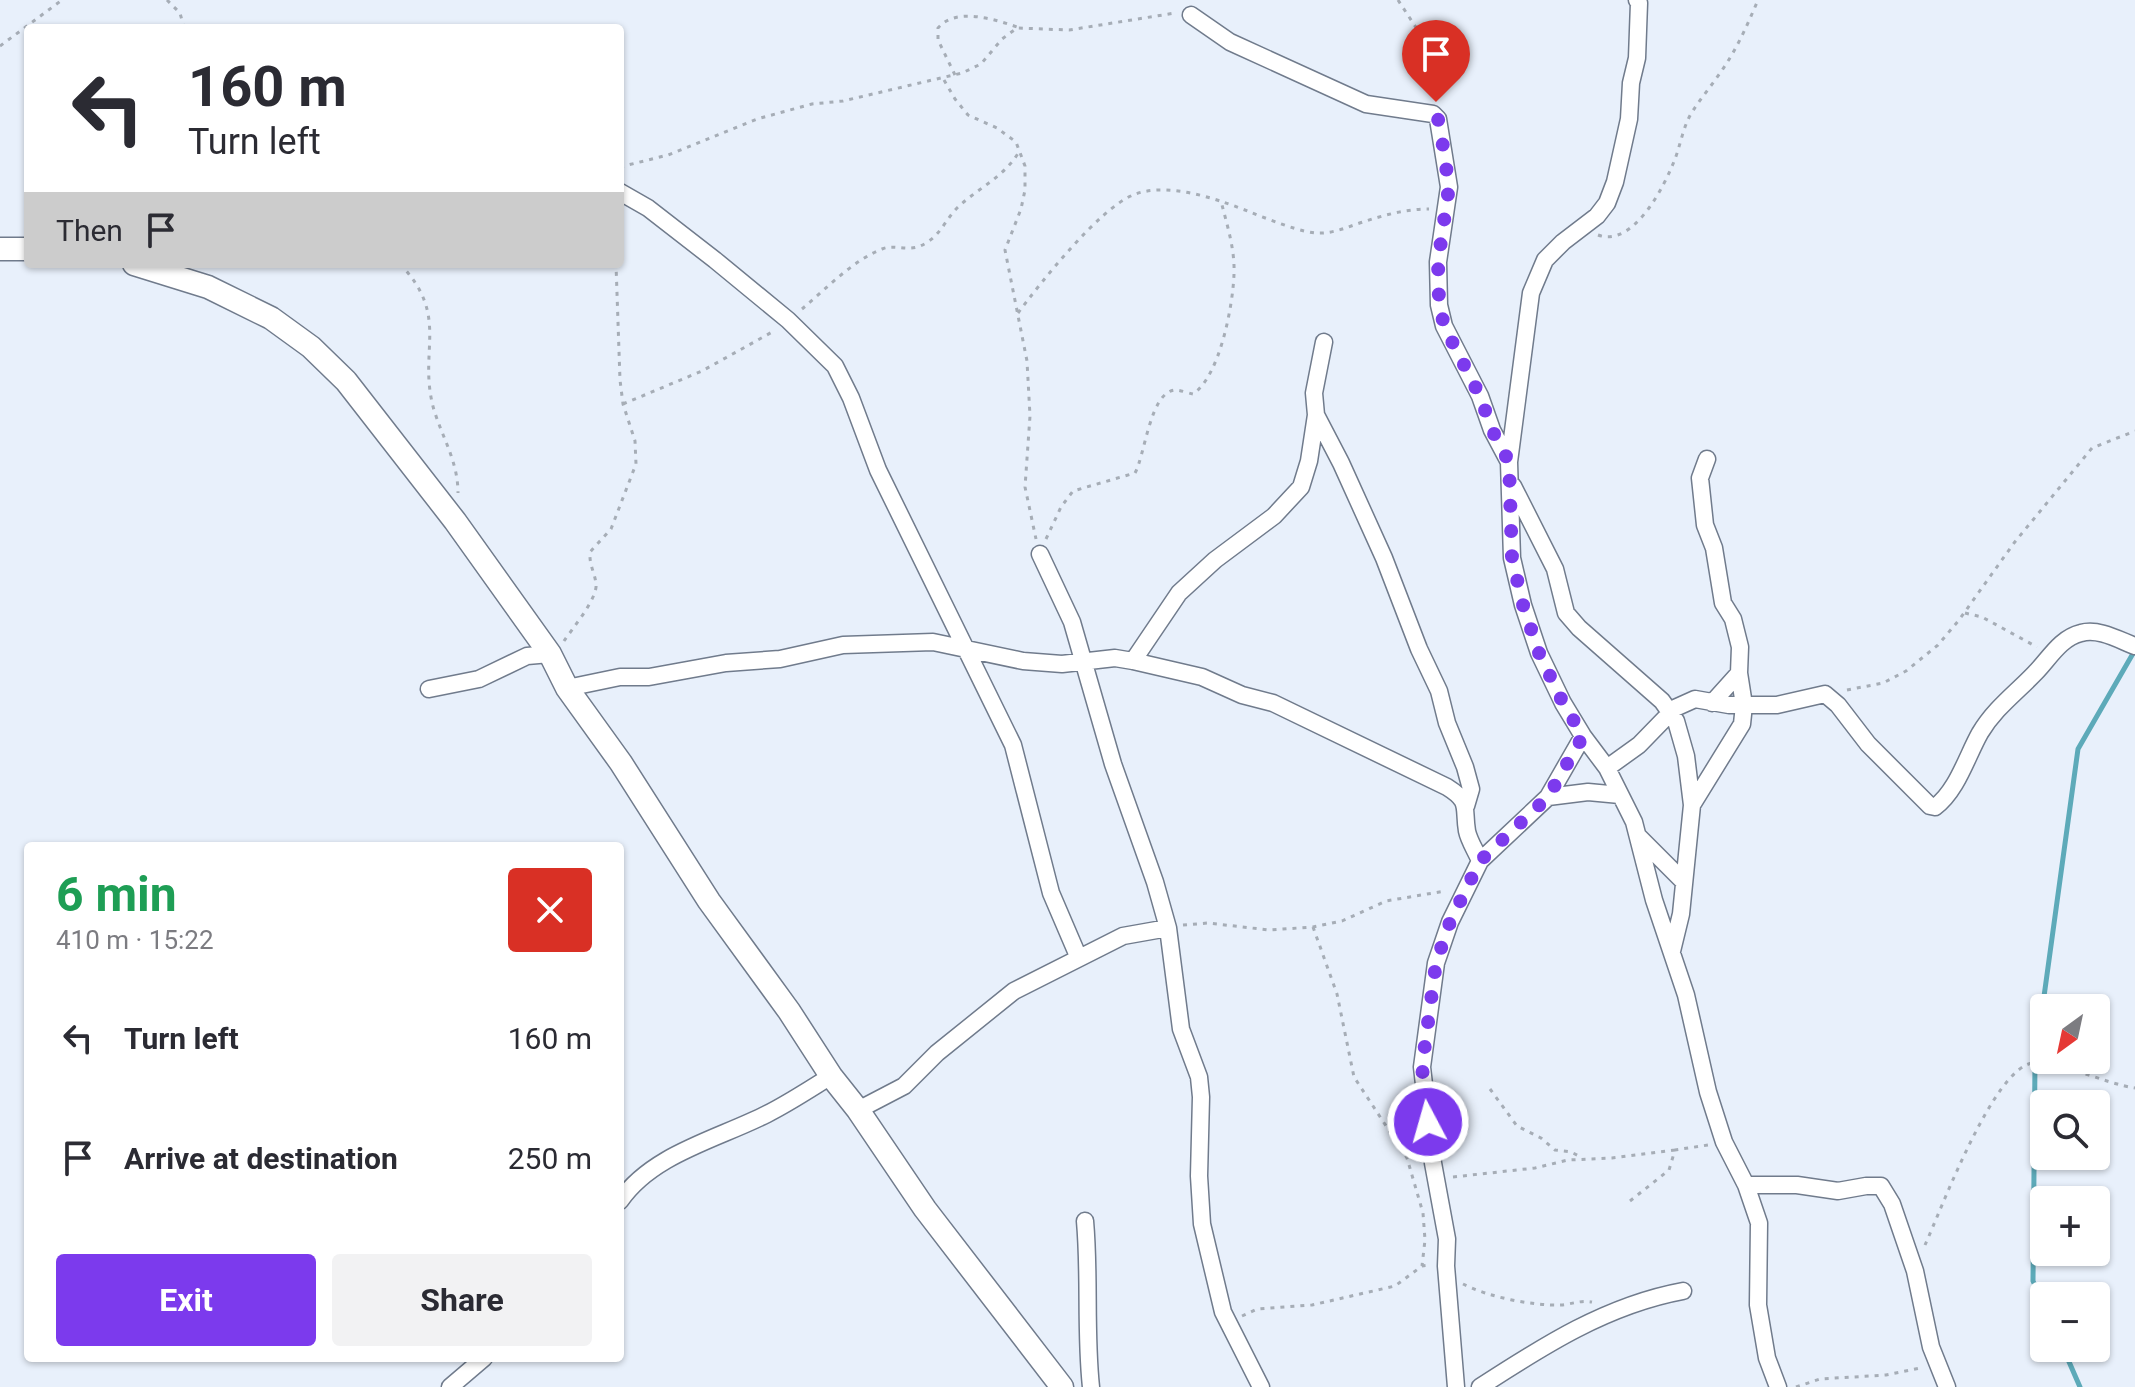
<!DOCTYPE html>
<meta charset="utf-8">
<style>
:root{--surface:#fff;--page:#f2f2f3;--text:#2b2b33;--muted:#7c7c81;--accent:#7c3aed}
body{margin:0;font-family:Roboto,sans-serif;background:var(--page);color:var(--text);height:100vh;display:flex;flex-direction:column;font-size:30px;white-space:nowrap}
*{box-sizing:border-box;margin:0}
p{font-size:26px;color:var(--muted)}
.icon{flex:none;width:44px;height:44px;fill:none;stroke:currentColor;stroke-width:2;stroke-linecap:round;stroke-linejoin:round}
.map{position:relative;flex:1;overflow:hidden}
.panel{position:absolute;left:24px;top:842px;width:600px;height:520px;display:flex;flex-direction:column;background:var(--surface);border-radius:8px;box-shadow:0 2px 6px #0004}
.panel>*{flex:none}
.banner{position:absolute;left:24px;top:24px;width:600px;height:244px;border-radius:8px;box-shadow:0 2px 6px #0004;background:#fff;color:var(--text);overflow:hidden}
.needle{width:52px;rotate:213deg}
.controls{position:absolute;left:2030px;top:994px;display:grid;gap:16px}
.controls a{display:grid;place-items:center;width:80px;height:80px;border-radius:8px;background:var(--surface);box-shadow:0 2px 6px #0004;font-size:40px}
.pin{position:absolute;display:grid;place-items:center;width:68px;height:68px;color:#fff;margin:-82px -34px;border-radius:50% 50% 50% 0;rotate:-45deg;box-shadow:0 0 8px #0007}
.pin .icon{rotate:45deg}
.me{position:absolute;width:88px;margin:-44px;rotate:354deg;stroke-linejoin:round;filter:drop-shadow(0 0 6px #0008)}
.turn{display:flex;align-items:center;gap:28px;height:168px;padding:0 32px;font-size:36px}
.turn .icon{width:104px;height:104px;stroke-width:2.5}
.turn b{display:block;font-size:56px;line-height:68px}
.then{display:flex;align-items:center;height:76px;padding:0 32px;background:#0003;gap:16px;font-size:30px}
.round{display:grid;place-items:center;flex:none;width:84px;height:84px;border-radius:8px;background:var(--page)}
.headline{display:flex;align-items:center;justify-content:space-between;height:136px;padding:0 32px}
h1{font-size:48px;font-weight:700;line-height:60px;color:#1e9e55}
.action{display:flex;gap:16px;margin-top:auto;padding:16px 32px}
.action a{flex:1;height:92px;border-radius:8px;background:var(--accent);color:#fff;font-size:32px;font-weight:700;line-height:92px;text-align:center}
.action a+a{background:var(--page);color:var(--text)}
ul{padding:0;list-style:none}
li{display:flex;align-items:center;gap:24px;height:120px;padding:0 32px}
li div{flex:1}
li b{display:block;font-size:30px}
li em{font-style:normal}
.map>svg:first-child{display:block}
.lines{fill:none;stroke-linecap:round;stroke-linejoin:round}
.stream{stroke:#5daab9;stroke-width:5}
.street-casing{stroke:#707b8c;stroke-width:19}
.secondary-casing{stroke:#707b8c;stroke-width:25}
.path{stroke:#a6adb6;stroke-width:3;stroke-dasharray:4 6;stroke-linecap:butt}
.street{stroke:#fff;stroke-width:16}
.secondary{stroke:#fff;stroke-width:22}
.route{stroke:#7c3aed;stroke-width:14;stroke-dasharray:0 25.2}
</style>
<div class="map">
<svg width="2135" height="1387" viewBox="0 0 2135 1387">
<rect width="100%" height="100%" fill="#e8f0fb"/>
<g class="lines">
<path class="stream" d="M2044,1305L2033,1281L2035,1062L2078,749L2135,650
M2063,1348L2080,1387"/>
<defs>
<path id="street" d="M1637,0L1639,3L1637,58L1631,83L1629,119L1615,182L1607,203L1597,216L1563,242L1545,260L1531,293L1509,462L1512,558L1523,605L1539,653L1563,703L1583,736L1607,768L1634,822L1654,900L1686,995L1708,1092L1724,1142L1746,1185L1759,1223L1758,1305L1767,1358L1778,1387
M1191,15L1230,42L1366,104L1433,114L1438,119L1449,187L1438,262L1439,305L1444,326L1480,396L1492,430L1509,462
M620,192L648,208L715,260L788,320L835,366L851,398L878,470L1013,745L1051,893L1078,956
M1316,415L1341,463L1384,558L1419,649L1439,691L1447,723L1465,767L1471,789L1466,806
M1513,486L1555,569L1566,613L1579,628L1662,701L1676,721L1686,756L1692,805
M1040,554L1072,622L1113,764L1155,882L1168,928L1181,1029L1199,1077L1201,1097L1199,1176L1202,1224L1223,1312L1261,1387
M1133,661L1179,593L1215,560L1274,516L1301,487L1309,461L1316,415L1314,393L1324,342
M567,688L620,677H649L726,663L780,659L843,645L933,642L1023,661L1062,664L1115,658L1133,661L1202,677L1242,695L1273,703L1447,787C1471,802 1463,807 1467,831C1469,841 1476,851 1480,861
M429,689L479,679L527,656L550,654
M1712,703L1739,673
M1607,768L1639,745L1675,708L1695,699L1729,705H1777L1825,694L1838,705L1868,744L1930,806L1935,807C1957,791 1967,756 1980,733C1995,708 2016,693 2035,673C2049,659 2060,638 2081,633C2099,628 2119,640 2135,646
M1548,797L1588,792L1620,795
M1639,837L1683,881
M1672,951L1681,914L1692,805L1742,724L1744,705L1739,673L1740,647L1733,619L1723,603L1714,548L1705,525L1700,478L1707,459
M858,1110L904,1086L937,1053L1014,991L1123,936L1168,928
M1746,1185H1797L1838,1191L1866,1186H1881L1892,1204L1915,1271L1931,1347L1947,1387
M620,1201C652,1154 718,1139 767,1114C789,1103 810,1089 831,1076
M1085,1221C1090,1276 1085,1332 1091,1387
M450,1387L484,1358
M1456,1387L1446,1266L1447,1239L1433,1163L1422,1067L1436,963L1450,922L1480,861L1548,797L1583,736
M1480,1387C1543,1346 1607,1305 1683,1291"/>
<path id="secondary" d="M0,249H28
M134,264L208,287L271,318L311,347L346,381L455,521L550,654L567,688L621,763L709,901L789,1011L831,1076L858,1110L925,1209L1062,1387"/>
</defs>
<use href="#street" class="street-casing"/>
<use href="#secondary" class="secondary-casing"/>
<path class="path" d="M167,0L180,13L184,28
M1398,0L1419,32L1436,99
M0,46L62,0
M955,75L938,40V28C956,6 997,20 1020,28
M944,80L955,99L968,115L997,128L1016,142L1025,166V190L1021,209L1005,250L1027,361L1030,416L1025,487L1036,539
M620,167L668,155L757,119L812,104L843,101L962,73L981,64L1002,39L1017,28L1069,30L1175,13
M1598,235C1634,248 1665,185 1675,159C1681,143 1683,127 1692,112C1703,95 1717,79 1728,61C1740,42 1749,21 1758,0
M400,264C451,317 417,351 434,410C443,439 458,462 458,493
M802,309C826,289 852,261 882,249C897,243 910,255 929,241C941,233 947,218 957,208C979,187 1005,177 1020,150
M1018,313C1041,282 1099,209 1133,195C1159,184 1197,193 1223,202C1248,210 1292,231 1316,233C1333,234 1347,227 1363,222C1384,215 1406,209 1429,209
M623,404L702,371L774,331
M1046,539L1061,507L1073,491L1135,473C1145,455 1150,392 1175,390C1180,390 1188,393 1193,394C1220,376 1233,305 1234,274C1235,249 1227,225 1221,201
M1965,613L1982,617L2037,647
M564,641C572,629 598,598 596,584C595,573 589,565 590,552L611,529L636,464L635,441L623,404L620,380L616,264
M1847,690L1883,683L1906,671L1938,645L1959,620L2014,543L2092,448L2135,431
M1183,925L1208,923L1269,930L1313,927L1342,921L1386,901L1445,891
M1313,927L1337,994L1354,1077L1407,1158L1423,1213L1425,1240L1422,1266
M1490,1089L1517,1126L1541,1138L1555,1150L1571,1152L1581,1157
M1453,1177L1535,1168L1568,1160L1612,1158L1675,1150
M1630,1201L1669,1170L1675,1150L1708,1145
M1925,1245C1941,1210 1994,1067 2033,1063C2057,1060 2106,1084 2135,1088
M1463,1284C1488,1297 1533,1306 1561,1305C1572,1304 1581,1300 1592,1302
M1242,1316L1257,1309L1312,1305L1395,1286L1422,1266L1431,1265
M1796,1387L1820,1379L1886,1375L1920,1368"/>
<use href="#street" class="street"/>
<use href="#secondary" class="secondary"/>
</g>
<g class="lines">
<path class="route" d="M1428,1122L1422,1067L1436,963L1450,922L1480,861L1548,797L1583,736L1563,703L1539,653L1523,605L1512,558L1509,462L1492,430L1480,396L1444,326L1439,301L1438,262L1449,187L1441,133L1438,119L1433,114L1436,102"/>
</g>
</svg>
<div class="controls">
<a><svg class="needle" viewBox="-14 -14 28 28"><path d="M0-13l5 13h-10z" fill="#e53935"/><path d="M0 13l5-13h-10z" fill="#7c7c81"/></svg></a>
<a><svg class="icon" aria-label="search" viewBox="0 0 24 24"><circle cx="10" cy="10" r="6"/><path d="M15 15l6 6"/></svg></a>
<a>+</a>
<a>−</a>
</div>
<div class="pin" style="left:1436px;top:102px;background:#d93025"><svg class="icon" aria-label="arrive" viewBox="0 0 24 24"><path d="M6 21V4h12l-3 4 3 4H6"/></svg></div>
<svg class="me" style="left:1428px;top:1122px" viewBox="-20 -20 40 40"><circle r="17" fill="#7c3aed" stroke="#fff" stroke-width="3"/><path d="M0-11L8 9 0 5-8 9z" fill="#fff"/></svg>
<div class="banner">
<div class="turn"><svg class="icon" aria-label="left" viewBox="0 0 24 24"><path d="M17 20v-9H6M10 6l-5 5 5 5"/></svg><div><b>160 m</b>Turn left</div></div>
<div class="then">Then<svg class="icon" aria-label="arrive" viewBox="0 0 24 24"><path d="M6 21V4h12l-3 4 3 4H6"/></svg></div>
</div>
<section class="panel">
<div class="headline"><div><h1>6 min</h1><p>410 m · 15:22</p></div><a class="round" style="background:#d93025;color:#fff"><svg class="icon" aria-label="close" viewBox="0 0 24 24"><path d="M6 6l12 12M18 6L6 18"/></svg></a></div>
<ul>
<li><svg class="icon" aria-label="left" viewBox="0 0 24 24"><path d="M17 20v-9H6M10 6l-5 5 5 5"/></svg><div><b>Turn left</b></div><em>160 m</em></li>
<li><svg class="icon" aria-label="arrive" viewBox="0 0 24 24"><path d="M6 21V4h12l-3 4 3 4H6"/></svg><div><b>Arrive at destination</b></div><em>250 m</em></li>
</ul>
<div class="action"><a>Exit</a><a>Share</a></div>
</section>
</div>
